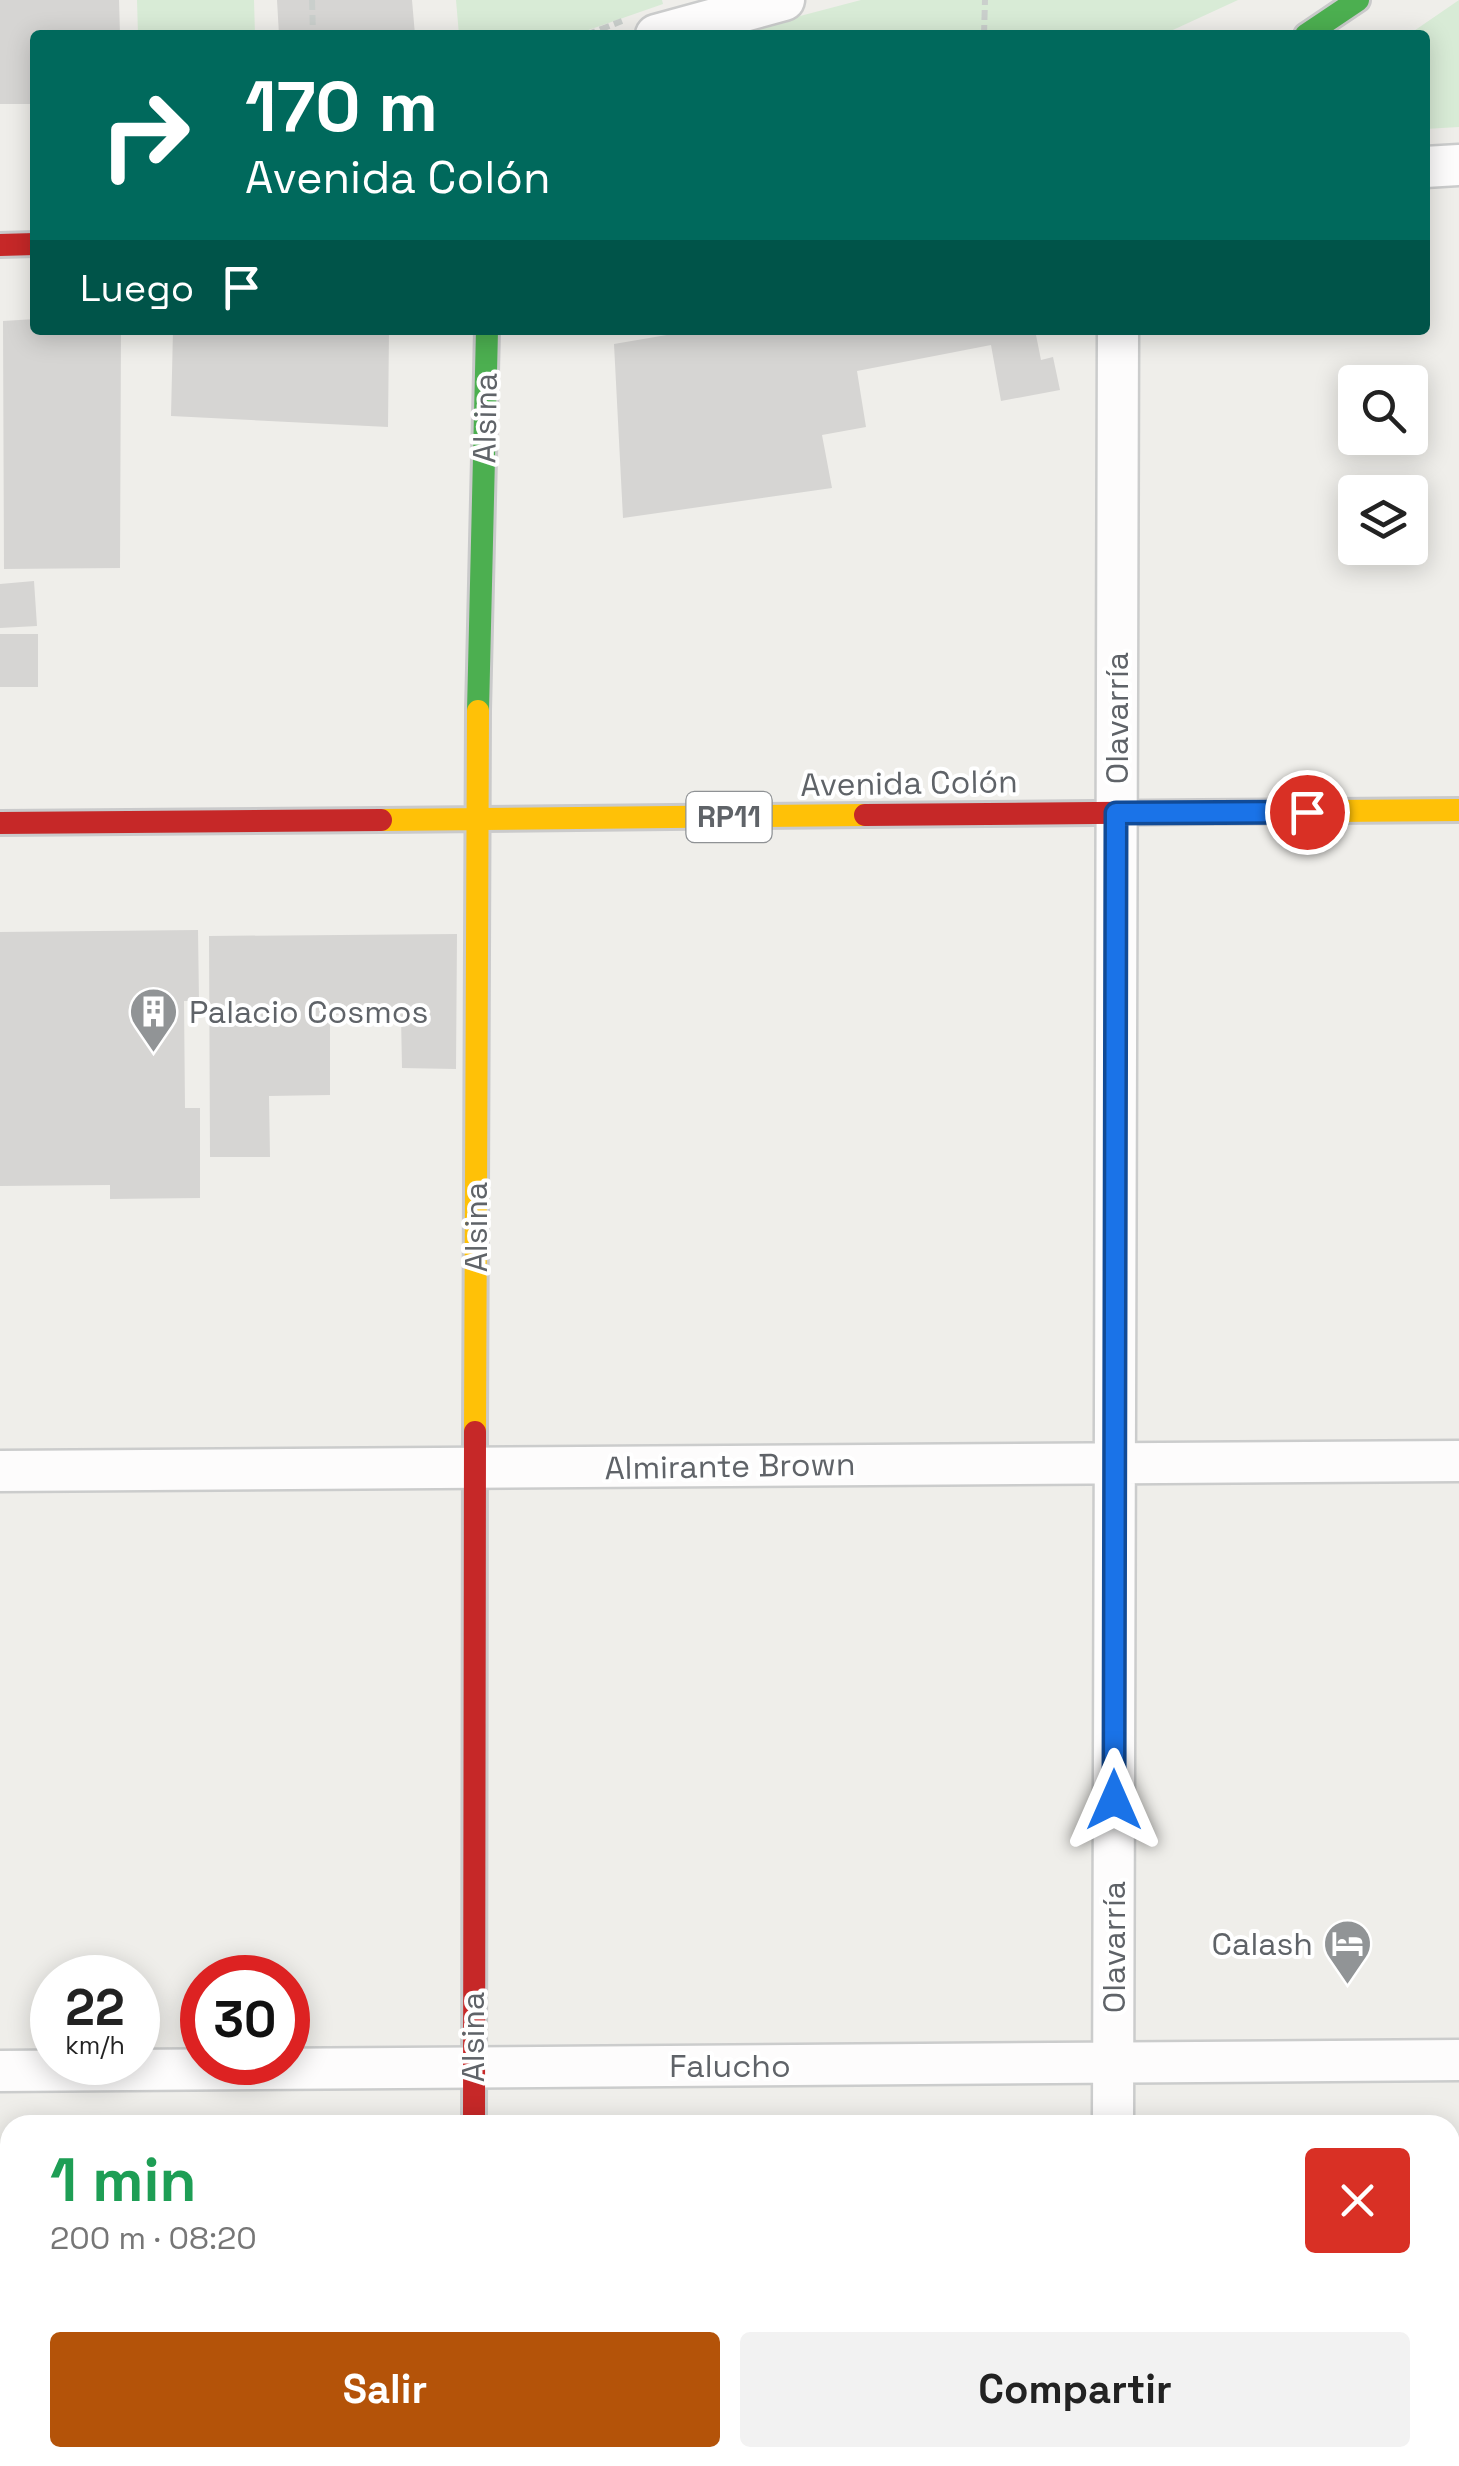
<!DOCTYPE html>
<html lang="es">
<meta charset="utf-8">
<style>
:root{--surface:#fff;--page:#f2f2f2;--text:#222;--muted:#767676;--accent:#b45309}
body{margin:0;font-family:"Space Grotesk",sans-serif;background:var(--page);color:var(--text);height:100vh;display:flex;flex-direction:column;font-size:38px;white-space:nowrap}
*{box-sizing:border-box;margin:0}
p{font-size:32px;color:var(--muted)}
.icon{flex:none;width:55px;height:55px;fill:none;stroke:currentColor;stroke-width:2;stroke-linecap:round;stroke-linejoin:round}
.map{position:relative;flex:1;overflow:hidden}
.details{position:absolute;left:0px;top:2115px;width:1460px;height:352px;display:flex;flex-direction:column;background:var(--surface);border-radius:30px 30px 0 0;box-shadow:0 5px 25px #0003}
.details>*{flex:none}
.hud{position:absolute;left:30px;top:30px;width:1400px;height:305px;border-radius:10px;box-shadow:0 5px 25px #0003;background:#00695c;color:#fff;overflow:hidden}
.buttons{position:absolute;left:1338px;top:365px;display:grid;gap:20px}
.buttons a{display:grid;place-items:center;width:90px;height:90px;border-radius:10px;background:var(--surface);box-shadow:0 5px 25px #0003;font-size:50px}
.speed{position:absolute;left:30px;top:1955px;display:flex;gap:20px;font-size:50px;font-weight:700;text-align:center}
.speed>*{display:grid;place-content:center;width:130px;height:130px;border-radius:50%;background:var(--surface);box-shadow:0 5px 25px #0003;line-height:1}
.speed small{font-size:25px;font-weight:400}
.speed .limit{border:15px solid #d22;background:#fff;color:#111}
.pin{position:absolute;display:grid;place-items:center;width:85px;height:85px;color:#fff;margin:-42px;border:5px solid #fff;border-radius:50%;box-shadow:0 2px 10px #0007}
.me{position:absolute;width:110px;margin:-55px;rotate:0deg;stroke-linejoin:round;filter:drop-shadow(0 0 8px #0008)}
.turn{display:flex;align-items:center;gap:35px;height:210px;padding:0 50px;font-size:45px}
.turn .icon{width:130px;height:130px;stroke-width:2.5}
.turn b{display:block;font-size:70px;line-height:85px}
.then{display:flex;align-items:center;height:95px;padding:0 50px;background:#0003;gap:20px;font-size:38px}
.round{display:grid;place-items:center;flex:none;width:105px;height:105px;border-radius:10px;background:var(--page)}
.headline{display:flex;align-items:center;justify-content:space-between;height:170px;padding:0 50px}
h1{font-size:60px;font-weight:700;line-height:75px;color:#1e9e55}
.action{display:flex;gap:20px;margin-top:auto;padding:20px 50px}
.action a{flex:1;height:115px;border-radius:10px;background:var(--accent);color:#fff;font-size:40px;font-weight:700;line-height:115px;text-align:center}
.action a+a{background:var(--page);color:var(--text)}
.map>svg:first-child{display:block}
.green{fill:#d8ebd6}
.building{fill:#d6d5d3}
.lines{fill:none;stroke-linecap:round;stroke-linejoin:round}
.street-casing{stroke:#cbcccc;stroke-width:45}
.fast-casing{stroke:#cacacb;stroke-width:28}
.slow-casing{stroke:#cacacb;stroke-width:28}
.jam-casing{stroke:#cacacb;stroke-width:28}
.path{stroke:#cacfcc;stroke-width:6;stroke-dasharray:10 5;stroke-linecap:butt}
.street{stroke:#fdfcfc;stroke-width:40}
.fast{stroke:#4caf50;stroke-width:22}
.slow{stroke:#ffc107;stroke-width:22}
.jam{stroke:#c62828;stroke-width:22}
.route-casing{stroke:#114b97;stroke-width:25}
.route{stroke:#1a73e8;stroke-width:18}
.labels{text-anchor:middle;stroke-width:8;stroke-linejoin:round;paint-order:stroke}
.shield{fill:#fff;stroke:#8f9295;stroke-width:2.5}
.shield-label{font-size:30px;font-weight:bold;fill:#5f6368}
.street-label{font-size:32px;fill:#5f6368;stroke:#fff}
.poi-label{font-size:32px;fill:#5f6368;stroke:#fff;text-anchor:start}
</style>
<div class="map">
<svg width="1459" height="2466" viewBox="0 0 1459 2466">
<rect width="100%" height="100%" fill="#efeeea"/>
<path class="green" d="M137,0H254L255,35H138Z
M456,0H662L663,4L574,35H459Z
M861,0H1238L1162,35H728Z
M1459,0V127L1425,129V35H1408Z"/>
<path class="building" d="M0,0H119L120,35H35V104H0Z
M277,0H412L415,35H279Z
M35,319V330H121L120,568L4,569L3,321Z
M173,330H389L388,427L171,416Z
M696,330H1050L1036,335L1041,360L1053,357L1060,390L1001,401L991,345L857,371L866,427L822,435L832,488L623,518L614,344Z
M34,581L37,626L0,628V584Z
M0,634H38V687H0Z
M198,930L199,1001H184L185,1108H200V1198L110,1199V1185L0,1186V932Z
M457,934L456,1069L402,1068L401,1016L330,1015V1095L269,1096L270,1157H210L209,936Z
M1130,2458H1442V2466H1130Z"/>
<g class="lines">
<defs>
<path id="street" d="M656,35L784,0
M1425,167L1459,165
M0,1471L1459,1461
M0,2071L1459,2060
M1113,2125L1118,330
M475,2458V2466
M1112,2466V2458"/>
<path id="fast" d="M1306,35L1358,0
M478,711L487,330"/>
<path id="slow" d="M1201,812L1459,810
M381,820L865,815
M475,1432L478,711"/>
<path id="jam" d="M0,245L35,244
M865,815L1201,812
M0,823L381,820
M474,2125L475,1432"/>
</defs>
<use href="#street" class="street-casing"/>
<use href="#fast" class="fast-casing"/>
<use href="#slow" class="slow-casing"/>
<use href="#jam" class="jam-casing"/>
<path class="path" d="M312,0L313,35
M586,35L622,21
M984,35L985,0"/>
<use href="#street" class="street"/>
<use href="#fast" class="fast"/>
<use href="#slow" class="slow"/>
<use href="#jam" class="jam"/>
</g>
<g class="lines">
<defs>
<path id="route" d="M1114,1800L1116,813L1307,812"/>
</defs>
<use href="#route" class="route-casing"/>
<use href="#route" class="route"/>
</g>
<defs>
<symbol id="building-pin" viewBox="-11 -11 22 30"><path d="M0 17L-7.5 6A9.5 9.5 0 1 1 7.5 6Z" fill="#919496" stroke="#fff"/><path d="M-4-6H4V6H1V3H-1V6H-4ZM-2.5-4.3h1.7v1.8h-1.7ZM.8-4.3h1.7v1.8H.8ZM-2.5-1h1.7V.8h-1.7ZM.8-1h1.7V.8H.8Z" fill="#fff"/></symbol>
<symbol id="hotel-pin" viewBox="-11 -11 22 30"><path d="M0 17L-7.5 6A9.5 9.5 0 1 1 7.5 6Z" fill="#919496" stroke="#fff"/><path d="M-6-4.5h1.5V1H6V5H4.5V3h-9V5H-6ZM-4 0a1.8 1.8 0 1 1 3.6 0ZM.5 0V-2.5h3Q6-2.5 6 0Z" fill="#fff"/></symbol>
</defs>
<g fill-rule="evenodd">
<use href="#building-pin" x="126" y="984" width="55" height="75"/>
<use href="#hotel-pin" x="1320" y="1916" width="55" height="75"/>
</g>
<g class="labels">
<rect class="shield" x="686.5" y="792" width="85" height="50" rx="8"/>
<g class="shield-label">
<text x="729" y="827">RP11</text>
</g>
<g class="street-label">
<text transform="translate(485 418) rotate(-89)" y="11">Alsina</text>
<text transform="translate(1117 718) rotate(-90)" y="11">Olavarría</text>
<text transform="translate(909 783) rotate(-1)" y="11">Avenida Colón</text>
<text transform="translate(476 1227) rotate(-90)" y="11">Alsina</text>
<text transform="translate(730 1466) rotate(-1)" y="11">Almirante Brown</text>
<text transform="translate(1114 1947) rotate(-90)" y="11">Olavarría</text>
<text transform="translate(473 2037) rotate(-90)" y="11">Alsina</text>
<text x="730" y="2077">Falucho</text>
</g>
<g class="poi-label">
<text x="189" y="1023">Palacio Cosmos</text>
<text x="1313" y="1955" text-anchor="end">Calash</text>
</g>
</g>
</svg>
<div class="buttons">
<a><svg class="icon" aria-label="search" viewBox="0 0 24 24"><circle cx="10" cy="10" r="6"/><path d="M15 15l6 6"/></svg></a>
<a><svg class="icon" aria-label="layers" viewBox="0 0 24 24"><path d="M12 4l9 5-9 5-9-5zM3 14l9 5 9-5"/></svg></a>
</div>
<div class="speed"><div>22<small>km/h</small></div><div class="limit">30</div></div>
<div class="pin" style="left:1307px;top:812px;background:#d93025"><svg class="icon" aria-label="arrive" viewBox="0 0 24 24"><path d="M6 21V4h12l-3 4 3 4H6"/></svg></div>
<svg class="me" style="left:1114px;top:1800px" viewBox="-20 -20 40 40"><path d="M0-17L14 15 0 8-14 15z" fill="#1a73e8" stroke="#fff" stroke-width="4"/></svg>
<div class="hud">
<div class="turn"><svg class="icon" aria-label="right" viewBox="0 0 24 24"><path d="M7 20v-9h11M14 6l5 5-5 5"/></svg><div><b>170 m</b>Avenida Colón</div></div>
<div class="then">Luego<svg class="icon" aria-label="arrive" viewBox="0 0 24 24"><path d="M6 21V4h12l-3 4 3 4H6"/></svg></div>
</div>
<section class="details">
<div class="headline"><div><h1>1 min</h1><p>200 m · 08:20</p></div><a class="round" style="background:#d93025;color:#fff"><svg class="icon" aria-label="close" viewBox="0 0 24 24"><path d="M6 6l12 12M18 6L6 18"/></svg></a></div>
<div class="action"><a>Salir</a><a>Compartir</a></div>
</section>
</div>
